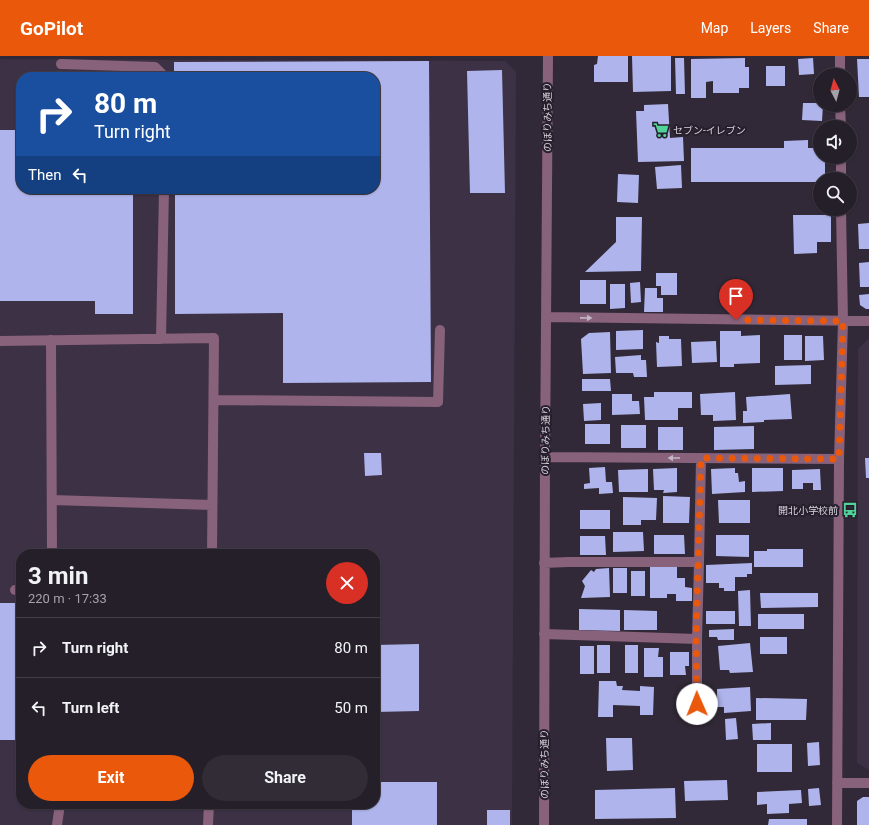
<!DOCTYPE html>
<meta charset="utf-8">
<style>
:root{--surface:#251f29;--page:#312c35;--text:#f1f3f6;--muted:#a3a2a8;--line:#423d46;--accent:#ea580c}
body{margin:0;font-family:Roboto,"Noto Sans JP",sans-serif;background:var(--page);color:var(--text);height:100vh;display:flex;flex-direction:column;font-size:15px;white-space:nowrap}
*{box-sizing:border-box;margin:0}
p{font-size:13px;color:var(--muted)}
.icon{flex:none;width:22px;height:22px;fill:none;stroke:currentColor;stroke-width:2;stroke-linecap:round;stroke-linejoin:round}
.map{position:relative;flex:1;overflow:hidden}
.drawer{position:absolute;left:16px;top:493px;width:364px;height:260px;display:flex;flex-direction:column;background:var(--surface);border-radius:16px;box-shadow:0 1px 3px #0004,0 0 0 1px var(--line)}
.drawer>*{flex:none}
.top-card{position:absolute;left:16px;top:16px;width:364px;height:122px;border-radius:16px;box-shadow:0 1px 3px #0004,0 0 0 1px var(--line);background:#1a4fa0;color:#fff;overflow:hidden}
.needle{width:26px;rotate:354deg}
.controls{position:absolute;left:813px;top:12px;display:grid;gap:8px}
.controls a{display:grid;place-items:center;width:44px;height:44px;border-radius:50%;background:var(--surface);box-shadow:0 1px 3px #0004,0 0 0 1px var(--line);font-size:20px}
.pin{position:absolute;display:grid;place-items:center;width:34px;height:34px;color:#fff;margin:-41px -17px;border-radius:50% 50% 50% 0;rotate:-45deg;box-shadow:0 0 4px #0007}
.pin .icon{rotate:45deg}
.me{position:absolute;width:44px;margin:-22px;rotate:359deg;stroke-linejoin:round;filter:drop-shadow(0 0 3px #0008)}
.turn{display:flex;align-items:center;gap:14px;height:84px;padding:0 12px;font-size:18px}
.turn .icon{width:52px;height:52px;stroke-width:2.5}
.turn b{display:block;font-size:28px;line-height:34px}
.then{display:flex;align-items:center;height:38px;padding:0 12px;background:#0003;gap:8px;font-size:15px}
.round{display:grid;place-items:center;flex:none;width:42px;height:42px;border-radius:21px;background:var(--page)}
.overview{display:flex;align-items:center;justify-content:space-between;height:68px;padding:0 12px}
h1{font-size:24px;font-weight:700;line-height:30px}
.cta{display:flex;gap:8px;margin-top:auto;padding:8px 12px}
.cta a{flex:1;height:46px;border-radius:24px;background:var(--accent);color:#fff;font-size:16px;font-weight:700;line-height:46px;text-align:center}
.cta a+a{background:var(--page);color:var(--text)}
ul{padding:0;list-style:none}
li{display:flex;align-items:center;gap:12px;height:60px;padding:0 12px;border-top:1px solid var(--line)}
li div{flex:1}
li b{display:block;font-size:15px}
li em{font-style:normal}
header{display:flex;align-items:center;gap:24px;box-sizing:border-box;height:56px;padding:0 20px;background:var(--accent);color:#fff}
header strong{font-size:19px}
nav{display:flex;gap:22px;margin-inline-start:auto;font-size:14px}
.map>svg:first-child{display:block}
.built{fill:#3c3145;fill-rule:evenodd}
.building{fill:#afb5ec}
.lines{fill:none;stroke-linecap:round;stroke-linejoin:round}
.minor{stroke:#88617b;stroke-width:10}
.oneway{fill:#c3b6c3}
.route{stroke:#ea580c;stroke-width:7;stroke-dasharray:0 12.6}
.labels{text-anchor:middle;stroke-width:4;stroke-linejoin:round;paint-order:stroke}
.street-label{font-size:10px;fill:#d7d2db;stroke:#271f2d}
.poi-label{font-size:10px;fill:#d7d2db;stroke:#271f2d;text-anchor:start}
</style>
<header>
<strong>GoPilot</strong>
<nav><a>Map</a><a>Layers</a><a>Share</a></nav>
</header>
<div class="map">
<svg width="869" height="769" viewBox="0 0 869 769">
<rect width="100%" height="100%" fill="#312937"/>
<path class="built" d="M0,3L505,5L516,16L512,769H0ZM21,21H375V133H21ZM21,498H375V748H21Z
M868,283H869V714L857,707L858,293Z"/>
<path class="building" d="M598,0H628V26H594V9L597,8Z
M632,0H671V35L633,36Z
M675,2H684L685,38H676Z
M745,2V11H749V32H739V37H713V25L706,26V42H691V3Z
M813,2L814,18L799,19L798,3Z
M857,3H869V41H859Z
M429,5L431,326L283,327V257L175,258V133H375V21H174V6Z
M766,10H785V30H766Z
M502,14L505,137H470L467,15Z
M77,15H145V21H77Z
M803,47H820V49H823L822,65L802,64Z
M668,48L670,82L683,81L684,105L638,106L636,55H644V49Z
M0,74H21V133H133V258H95V245H0Z
M808,84V92H820V101H825V123H820V126H691V92H784V85Z
M681,109L682,132L657,133L655,111Z
M618,118L639,119L638,147L617,146Z
M793,159H831V186H817V197L794,198Z
M616,161H642L641,215L585,216L616,186Z
M869,167V193H859L858,168Z
M869,206V231H860L859,207Z
M656,217H677V239H661V230H656Z
M580,224H606V248H580Z
M640,226L641,246L631,247L630,227Z
M610,228H625V252L610,253Z
M645,232H657V242H663V256H644Z
M869,238V253H866L860,249L859,239Z
M643,274V293L616,294V275Z
M720,275H741V280L760,279V307L734,308V311H720Z
M610,276L611,317L583,318L581,283L589,277Z
M784,279H802V304H784Z
M659,280H669V283H681L682,310L657,311L656,286L659,287Z
M805,280H823L824,304L805,305Z
M716,285L717,306L692,307L691,286Z
M641,299V304H646L647,321H634L633,317H616L615,301Z
M811,309V328L775,329V310Z
M582,323H610L611,335H582Z
M654,336H692V352H678V364H645L644,341H654Z
M735,336L736,364L713,365V359H701L700,338Z
M612,338H632V345H639L640,358L612,359Z
M790,338L792,363L764,364V366L743,367V355H747L746,341Z
M601,347V364L584,365L583,348Z
M585,368H610V388H585Z
M621,369H646V392H621Z
M754,370V393L714,394V371Z
M658,371H683V394H658Z
M364,397H381L382,419L365,420Z
M865,402H869V422H866Z
M605,411L606,426H612L613,437L599,438V432L584,433V428L590,427L589,412Z
M677,412V436L663,437L664,434H654L653,413Z
M735,412V417H738L739,426L745,425V436L712,438L711,413Z
M752,412H783V435L752,436Z
M648,413V436H619L618,414Z
M820,413L821,434H813V427H803V433H792V414Z
M663,440L690,441L689,467H663Z
M623,441L657,442L656,464H641V469H623Z
M718,444H750V467H719Z
M580,454H610V473H580Z
M613,476H643L644,495L613,496Z
M654,479H684L685,498H654Z
M716,479H749V501L716,500Z
M580,480H605L606,499H580Z
M767,493H803V511H754V495H767Z
M752,507V518H747V521H735V535H724V532H719V527H706V509Z
M650,511H677V522H685V531L692,532V545H676V538H667V542H650Z
M609,512L610,541L581,542L585,530L582,525L591,514L594,516L596,513Z
M613,512H627V537H613Z
M631,515H645V540H631Z
M750,534L751,570H739L738,535Z
M760,537H818V551L761,552Z
M0,547H21V684H0Z
M579,553L620,554V575L579,574Z
M624,554L657,555V574H624Z
M706,555H735V568H706Z
M758,558H804V573H758Z
M734,573V584H718L717,581H709V574Z
M760,581H787V598H760Z
M750,587L753,616L730,617L729,614H720L718,590Z
M419,588V655L375,656V589Z
M597,589H610V617H597Z
M625,589H638V617H625Z
M580,590H594V618H580Z
M644,592H659L658,601H663V621H644Z
M670,596H689V610H685L686,619H670Z
M599,625H616L617,630H623L622,634L640,635V630L654,631L653,659H640V650L613,649V661H598Z
M750,631L751,655L724,657V651H717V633Z
M756,642L807,643L806,664H756Z
M736,662L738,683L726,684L725,663Z
M771,667V684H753L752,668Z
M606,682H632L633,714L607,715Z
M819,686L820,709L808,710L807,687Z
M757,688H792V716H757Z
M727,724L728,744L685,745L684,725Z
M375,726H437V769H352V748H375Z
M675,732L676,762L595,763V734Z
M819,732L821,749L809,750L808,733Z
M801,734L802,747L789,748V757L767,758V748L757,749V736Z
M863,741H869V769H857V745Z
M487,754H510V769H487Z
M769,763H807V769H768Z"/>
<g class="lines">
<path class="minor" d="M840,0V19
M61,8L155,11L165,21
M840,49L841,71
M841,101V123
M547,261L869,265
M161,283L164,133
M51,284L52,498
M0,285L214,282L212,498
M214,344L438,346L440,274
M545,401L839,403
M52,444L212,449
M544,507L568,506H699L701,402
M15,534H21
M544,578L697,583V648
M697,583L699,506
M837,727H869
M57,769L60,748
M208,769L209,748
M544,769L545,401L548,0
M837,769L839,403L843,265L841,153"/>
</g>
<defs><path id="oneway-solid" d="M-6-.8H1V-3.2L6.5 0L1 3.2V.8H-6Z"/></defs>
<g class="oneway">
<use href="#oneway-solid" transform="translate(586 262) rotate(1)"/>
<use href="#oneway-solid" transform="translate(674 402) rotate(-180)"/>
</g>
<g class="lines">
<path class="route" d="M697,648L696,583L701,402L839,403L843,265L736,264"/>
</g>
<defs>
<symbol id="supermarket-bare" viewBox="-9 -9 18 18"><path d="M-6-5.5h2.5l.6 2H6L4.5 2H-2.5L-4.4-4H-6ZM-1.5 3.2a1.3 1.3 0 1 0 .1 0ZM3 3.2a1.3 1.3 0 1 0 .1 0Z" fill="#50d398" stroke="#271f2d" stroke-width="2.5" paint-order="stroke"/></symbol>
<symbol id="bus-bare" viewBox="-9 -9 18 18"><path d="M-5-6H5V4H4V6H2V4H-2V6H-4V4H-5ZM-3.5-4V0h7V-4ZM-3.5 1.2v1.5H-2V1.2ZM2 1.2v1.5H3.5V1.2Z" fill="#50d398" stroke="#271f2d" stroke-width="2.5" paint-order="stroke"/></symbol>
</defs>
<g fill-rule="evenodd">
<use href="#supermarket-bare" x="650" y="63" width="22" height="22"/>
<use href="#bus-bare" x="839" y="443" width="22" height="22"/>
</g>
<g class="labels">
<g class="street-label">
<text transform="translate(547 61) rotate(-90)" y="4">のぼりみち通り</text>
<text transform="translate(545 384) rotate(-89)" y="4">のぼりみち通り</text>
<text transform="translate(544 708) rotate(-90)" y="4">のぼりみち通り</text>
</g>
<g class="poi-label">
<text x="673" y="78">セブン-イレブン</text>
<text x="838" y="458" text-anchor="end">開北小学校前</text>
</g>
</g>
</svg>
<div class="controls">
<a><svg class="needle" viewBox="-14 -14 28 28"><path d="M0-13l5 13h-10z" fill="#e53935"/><path d="M0 13l5-13h-10z" fill="#a3a2a8"/></svg></a>
<a><svg class="icon" aria-label="sound" viewBox="0 0 24 24"><path d="M4 9h4l5-4v14l-5-4H4zM17 9q2 3 0 6"/></svg></a>
<a><svg class="icon" aria-label="search" viewBox="0 0 24 24"><circle cx="10" cy="10" r="6"/><path d="M15 15l6 6"/></svg></a>
</div>
<div class="pin" style="left:736px;top:264px;background:#d93025"><svg class="icon" aria-label="arrive" viewBox="0 0 24 24"><path d="M6 21V4h12l-3 4 3 4H6"/></svg></div>
<svg class="me" style="left:697px;top:648px" viewBox="-20 -20 40 40"><circle r="19" fill="#fff"/><path d="M0-13L10 11 0 6-10 11z" fill="#ea580c"/></svg>
<div class="top-card">
<div class="turn"><svg class="icon" aria-label="right" viewBox="0 0 24 24"><path d="M7 20v-9h11M14 6l5 5-5 5"/></svg><div><b>80 m</b>Turn right</div></div>
<div class="then">Then<svg class="icon" aria-label="left" viewBox="0 0 24 24"><path d="M17 20v-9H6M10 6l-5 5 5 5"/></svg></div>
</div>
<section class="drawer">
<div class="overview"><div><h1>3 min</h1><p>220 m · 17:33</p></div><a class="round" style="background:#d93025;color:#fff"><svg class="icon" aria-label="close" viewBox="0 0 24 24"><path d="M6 6l12 12M18 6L6 18"/></svg></a></div>
<ul>
<li><svg class="icon" aria-label="right" viewBox="0 0 24 24"><path d="M7 20v-9h11M14 6l5 5-5 5"/></svg><div><b>Turn right</b></div><em>80 m</em></li>
<li><svg class="icon" aria-label="left" viewBox="0 0 24 24"><path d="M17 20v-9H6M10 6l-5 5 5 5"/></svg><div><b>Turn left</b></div><em>50 m</em></li>
</ul>
<div class="cta"><a>Exit</a><a>Share</a></div>
</section>
</div>
